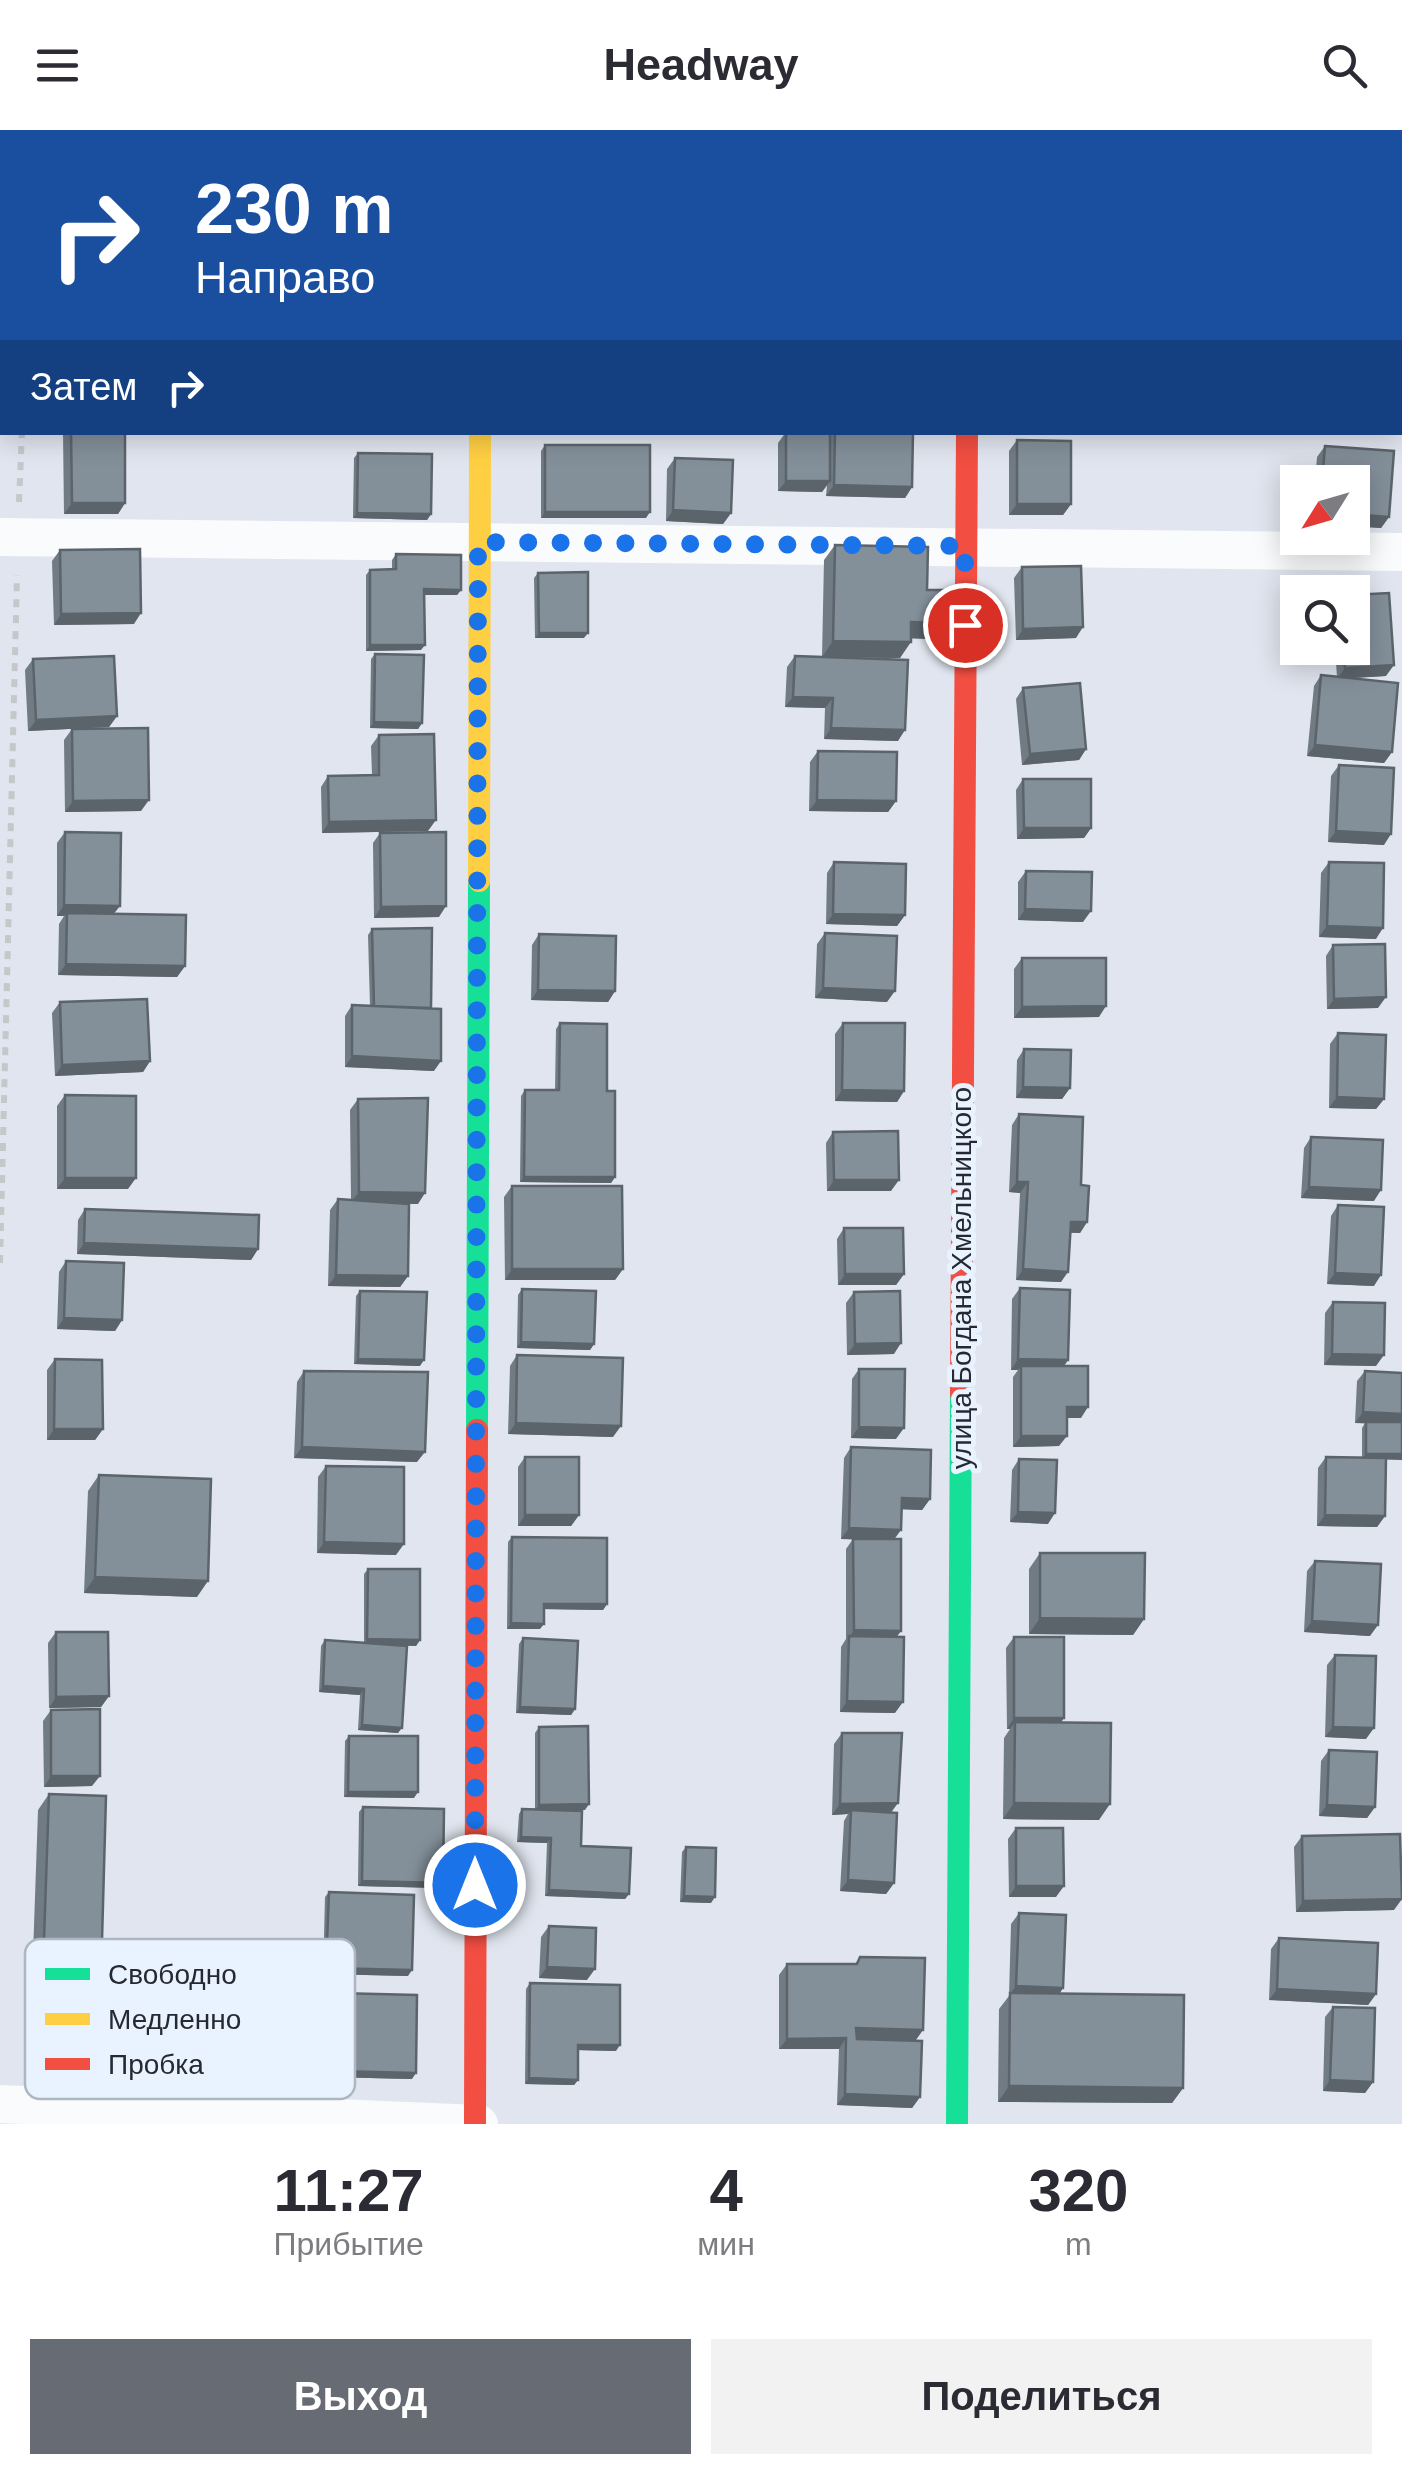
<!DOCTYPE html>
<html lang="ru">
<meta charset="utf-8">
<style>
:root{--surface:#fff;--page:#f2f2f3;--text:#2b2b33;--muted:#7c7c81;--accent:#676b73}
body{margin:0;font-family:Arial,sans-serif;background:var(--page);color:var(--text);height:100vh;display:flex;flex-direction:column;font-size:38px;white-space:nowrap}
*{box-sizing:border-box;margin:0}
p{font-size:32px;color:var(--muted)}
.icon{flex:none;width:55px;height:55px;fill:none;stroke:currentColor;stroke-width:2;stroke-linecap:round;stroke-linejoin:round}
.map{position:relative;height:1994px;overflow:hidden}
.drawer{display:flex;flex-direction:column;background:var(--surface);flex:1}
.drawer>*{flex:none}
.hud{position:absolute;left:0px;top:0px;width:1402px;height:305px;box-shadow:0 5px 25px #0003;background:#1a4fa0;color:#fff;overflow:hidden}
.needle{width:65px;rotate:233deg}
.fabs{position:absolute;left:1280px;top:335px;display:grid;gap:20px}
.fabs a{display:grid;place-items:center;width:90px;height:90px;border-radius:0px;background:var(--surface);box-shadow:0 5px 25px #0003;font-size:50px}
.pin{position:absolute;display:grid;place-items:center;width:85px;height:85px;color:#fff;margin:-42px;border:5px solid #fff;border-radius:50%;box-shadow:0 2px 10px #0007}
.me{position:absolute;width:110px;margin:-55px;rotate:0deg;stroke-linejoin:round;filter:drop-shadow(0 0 8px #0008)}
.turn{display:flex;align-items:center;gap:35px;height:210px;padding:0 30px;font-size:45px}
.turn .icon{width:130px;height:130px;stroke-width:2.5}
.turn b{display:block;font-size:70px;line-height:85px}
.then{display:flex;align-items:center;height:95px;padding:0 30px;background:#0003;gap:20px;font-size:38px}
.eta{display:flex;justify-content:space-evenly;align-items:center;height:170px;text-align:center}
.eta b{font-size:60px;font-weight:800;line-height:70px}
.cta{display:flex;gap:20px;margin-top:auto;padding:20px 30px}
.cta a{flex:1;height:115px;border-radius:0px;background:var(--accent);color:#fff;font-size:40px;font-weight:800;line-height:115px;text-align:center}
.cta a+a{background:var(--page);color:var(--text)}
header{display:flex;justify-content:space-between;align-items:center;height:130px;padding:0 30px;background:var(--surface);font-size:45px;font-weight:800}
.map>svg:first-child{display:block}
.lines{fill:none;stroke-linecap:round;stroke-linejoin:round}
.path{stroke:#c6c7cb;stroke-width:6;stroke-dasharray:8 8;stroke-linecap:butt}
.street{stroke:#fafbfd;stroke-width:38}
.fast{stroke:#16e098;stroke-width:22}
.slow{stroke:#ffcf43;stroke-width:22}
.jam{stroke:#f24e42;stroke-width:22}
.wall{fill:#717b84}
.shaded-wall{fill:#5c646b}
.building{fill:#838f99;stroke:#5c646b;stroke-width:2.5}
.route{stroke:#1a73e8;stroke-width:18;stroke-dasharray:0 32.4}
.labels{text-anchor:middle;stroke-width:10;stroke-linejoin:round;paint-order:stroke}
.street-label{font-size:28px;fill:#262a30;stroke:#e9f2ff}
.key{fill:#e9f2ff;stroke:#aeb6c1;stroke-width:2.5}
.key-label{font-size:28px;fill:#262a30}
</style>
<header><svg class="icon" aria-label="menu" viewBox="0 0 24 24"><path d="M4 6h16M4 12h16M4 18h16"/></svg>Headway<svg class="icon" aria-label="search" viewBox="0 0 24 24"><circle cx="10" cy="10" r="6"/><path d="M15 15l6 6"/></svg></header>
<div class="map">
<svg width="1402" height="1994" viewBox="0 0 1402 1994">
<rect width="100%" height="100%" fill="#e0e5ef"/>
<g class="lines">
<path class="path" d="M32,2V0
M19,372L22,302
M0,1133L17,445"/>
<path class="street" d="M485,2L486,0
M970,2V0
M0,407L1402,422
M0,1974L479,1994"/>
<path class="fast" d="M477,1300L479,751
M957,1994L961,1264"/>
<path class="slow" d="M479,751L480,302"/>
<path class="jam" d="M961,1264L967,302
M475,1994L477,1300"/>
</g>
<path class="wall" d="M63,302H125V373L118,384H64Z
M786,302H913L912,357L905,368L826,366L827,355L822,362L778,361V313Z
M1017,310L1071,374L1063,385H1009V321Z
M545,315L646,388H541V321Z
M1325,316L1389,387L1381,398L1352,396V352H1315L1317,327Z
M358,323L431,384L427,390L353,388L354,328Z
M675,328L731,383L723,394L666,391L667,339Z
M835,415L927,460L931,509L911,508L900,528L822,527L824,430Z
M60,420L134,494L54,495L52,431Z
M396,424L461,460L457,465H424L421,520L366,521V445L370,440L392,439V430Z
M1022,437L1076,508L1016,510L1014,448Z
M538,443L584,508H535L534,448Z
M1335,518H1352L1386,546L1348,548L1392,622L1384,633L1307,626L1314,556L1321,545L1337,547Z
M375,524L422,593L418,599L370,598L371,529Z
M795,526L898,611L824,609L825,578L785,577L787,537Z
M33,529L117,586L109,597L28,601L25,540Z
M1023,558L1086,619L1079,630L1022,635L1016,569Z
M72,599L141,681L65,682L64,610Z
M379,605L428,701L322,703L321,657L328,646L372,645L371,616Z
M818,621L896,671L888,682L809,681L810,632Z
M1339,635L1384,715L1328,712L1331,646Z
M1023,649L1091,698L1084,708L1017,709L1016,660Z
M65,702L114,784L185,836L177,847L58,845L59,794L64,786H57V713Z
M380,703L439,787L374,788L373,713Z
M834,732L905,785L897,796L826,794L827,743Z
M1329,732L1376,809L1319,807L1321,743Z
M1026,741L1083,792L1018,790V752Z
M372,799L431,878L434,941L345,937V886L352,875L370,876L368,805Z
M825,803L887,872L815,868L817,814Z
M539,804L615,861L608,872L531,870L532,815Z
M1333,815L1378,878L1327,879L1326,826Z
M1022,828L1099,887L1014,888V839Z
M60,872L150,931L143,942L55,946L52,883Z
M560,893L607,961L615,1047L611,1053L520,1052L521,966L525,960H555L556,899Z
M843,893L904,961L897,972L835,971V904Z
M1338,903L1384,969L1376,979L1329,978L1330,914Z
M1024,919L1070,958L1062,969L1016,968L1017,930Z
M65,965L128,1059H57V976Z
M358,969L418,1074H409L408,1146L400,1157L328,1156L330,1080L338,1069L351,1070L350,980Z
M1019,984L1081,1055L1087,1092L1080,1103H1070L1061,1152L1016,1150L1020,1063L1009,1062L1012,995Z
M833,1002L891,1061H827L826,1013Z
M1311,1007L1374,1071L1301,1068L1304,1018Z
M512,1056L623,1139L615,1150H505L504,1067Z
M1338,1075L1374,1156L1327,1154L1331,1086Z
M85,1079L258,1119L251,1130L77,1124L78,1090Z
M844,1098L904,1144L896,1155H838L837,1109Z
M66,1131L122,1190L115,1201L57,1199L59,1142Z
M1020,1158L1068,1230L1064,1236L1081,1288H1067L1059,1316L1013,1317V1247L1018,1240H1011L1012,1169Z
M522,1159L594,1214L590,1220L517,1218L518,1165Z
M360,1161L420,1236L354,1234L356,1166Z
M854,1162L894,1224L847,1225L846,1173Z
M1333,1172L1376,1236L1324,1235L1325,1183Z
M517,1225L613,1307L508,1304L510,1236Z
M55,1229L103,1299L95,1310H47V1240Z
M859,1239L896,1309L851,1308L852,1249Z
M304,1241L417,1332L294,1328L297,1252Z
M1365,1241L1386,1330L1385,1386L1377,1397L1317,1396L1318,1338L1326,1327L1362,1328V1298L1365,1293H1355L1357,1251Z
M851,1317L930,1369L922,1380L901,1379L894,1409L897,1507L895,1583L840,1582L841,1517L846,1509V1419L853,1409H841L844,1328Z
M525,1327L579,1385L571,1396H518V1337Z
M1019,1329L1048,1394L1010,1392L1012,1340Z
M326,1336L396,1425L317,1423L318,1347Z
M99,1345L197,1467L84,1463L88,1361Z
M512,1407L607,1474L603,1480L544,1479L540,1499H507L508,1412Z
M1040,1423L1144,1489L1133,1505L1029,1504V1439Z
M1315,1431L1370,1506L1304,1502L1307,1441Z
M368,1439L420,1510L416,1516L406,1515L398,1603L358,1600L360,1565L319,1562L321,1516L325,1510L364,1513V1444Z
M56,1502L109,1566L101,1577L49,1578L48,1513Z
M1014,1507L1064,1588L1061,1592L1099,1690L1003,1689L1004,1608L1010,1599H1007L1006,1518Z
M523,1508L575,1579L571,1585L516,1583L519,1514Z
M1335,1525L1366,1609L1325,1607L1327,1535Z
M51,1580L92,1656L44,1657L43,1591Z
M539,1597L585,1680H551L581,1716L629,1764L625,1769L545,1766L547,1713L517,1712L519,1684L522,1679H535V1603Z
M842,1603L891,1682L894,1753L886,1764L840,1761L844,1691L848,1684L832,1685L834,1614Z
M349,1606L414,1668L344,1667L345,1611Z
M1329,1620L1375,1677L1367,1688L1319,1686L1321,1631Z
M49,1664L91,1827L33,1825L38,1680Z
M363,1677L443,1753L440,1758L358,1756L359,1682Z
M1016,1698L1056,1767H1009L1008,1709Z
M1302,1706L1394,1780L1296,1782L1294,1717Z
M686,1717L711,1773L680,1772L682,1722Z
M329,1762L408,1846L323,1844L325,1767Z
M1019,1783L1063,1858L1059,1864L1183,1958L1172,1973L998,1972L999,1879L1009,1866L1011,1794Z
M549,1796L587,1850L539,1848L541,1807Z
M1279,1808L1376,1864L1368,1875L1269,1870L1271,1819Z
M860,1827L916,1910L920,1967L912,1978L837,1975L839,1919H779V1845L787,1834H855Z
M530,1853L616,1921L578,1920V1950L574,1955L525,1954L526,1859Z
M45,1856L412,1949L39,1940L41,1862Z
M1333,1877L1373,1952L1365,1963L1323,1961L1325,1887Z"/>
<path class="shaded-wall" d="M786,351H830L822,362L778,361Z
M834,355L912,357L905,368L826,366Z
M72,373H125L118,384H64Z
M1017,374H1071L1063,385H1009Z
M673,380L731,383L723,394L666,391Z
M545,382H650L646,388H541Z
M357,383L431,384L427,390L353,388Z
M1352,384L1389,387L1381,398L1352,396Z
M424,459L461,460L457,465H420Z
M141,483L134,494L54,495L61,484Z
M911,492L942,493L931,509L900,508Z
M1083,497L1076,508L1016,510L1023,499Z
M539,503H588L584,508H535Z
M833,511L911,512L900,528L822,527Z
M370,515H425L421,520L366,521Z
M1394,535L1386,546L1337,549L1345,538Z
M793,567L833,568L825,578L785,577Z
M117,586L109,597L28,601L36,590Z
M374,592L422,593L418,599L370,598Z
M831,598L905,600L898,611L824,609Z
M1315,615L1392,622L1384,633L1307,626Z
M1086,619L1079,630L1022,635L1030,624Z
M149,670L141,681L65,682L73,671Z
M817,670L896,671L888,682L809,681Z
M436,690L428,701L322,703L329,692Z
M1024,698H1091L1084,708L1017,709Z
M1336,701L1391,704L1384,715L1328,712Z
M64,775L120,776L112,786L67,783L64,786H57Z
M446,776L439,787L374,788L381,777Z
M1025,779L1091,781L1083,792L1018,790Z
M833,784L905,785L897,796L826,794Z
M1327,796L1383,798L1376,809L1319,807Z
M66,834L185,836L177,847L58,845Z
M823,858L895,861L887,872L815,868Z
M538,860L615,861L608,872L531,870Z
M1386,867L1378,878L1327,879L1334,869Z
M1106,876L1099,887L1014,888L1022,877Z
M352,926L441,931L434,941L345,937Z
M150,931L143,942L55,946L62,935Z
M1023,957L1070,958L1062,969L1016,968Z
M842,960L904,961L897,972L835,971Z
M1337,967L1384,969L1376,979L1329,978Z
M524,1047H615L611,1053L520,1052Z
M65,1048H136L128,1059H57Z
M834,1050H899L891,1061H827Z
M1017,1052H1028L1020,1063L1009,1062Z
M1309,1057L1381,1060L1374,1071L1301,1068Z
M359,1062L425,1063L418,1074L351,1072Z
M1071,1092H1087L1080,1103L1064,1102Z
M84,1113L258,1119L251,1130L77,1124Z
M512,1139H623L615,1150H505Z
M1023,1139L1068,1142L1061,1152L1016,1150Z
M1335,1143L1381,1145L1374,1156L1327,1154Z
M845,1144H904L896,1155H838Z
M336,1145L408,1146L400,1157L328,1156Z
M64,1188L122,1190L115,1201L57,1199Z
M521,1212L594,1214L590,1220L517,1218Z
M901,1213L894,1224L847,1225L855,1214Z
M1332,1224L1384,1225L1376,1236L1324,1235Z
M358,1229L424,1230L420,1236L354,1234Z
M1018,1229L1068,1230L1061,1240L1021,1236L1018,1240H1011Z
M1067,1277H1088L1081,1288H1059Z
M1363,1282L1402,1284V1295L1355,1293Z
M516,1293L621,1296L613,1307L508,1304Z
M859,1297L904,1298L896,1309L851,1308Z
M54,1299H103L95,1310H47Z
M1021,1306H1067L1059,1316L1013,1317Z
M302,1317L425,1322L417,1332L294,1328Z
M1366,1324H1402V1330L1362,1329Z
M902,1368L930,1369L922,1380L894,1379Z
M1018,1382L1055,1383L1048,1394L1010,1392Z
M525,1385H579L571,1396H518Z
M1325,1385L1385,1386L1377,1397L1317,1396Z
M849,1398L901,1400L893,1411L841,1409Z
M324,1412L404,1414L396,1425L317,1423Z
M95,1447L208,1451L197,1467L84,1463Z
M544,1474H607L603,1480L540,1479Z
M1040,1488L1144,1489L1133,1505L1029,1504Z
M1312,1491L1378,1495L1370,1506L1304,1502Z
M511,1493L544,1494L540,1499H507Z
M854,1500L901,1501L893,1512L849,1508Z
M367,1509L420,1510L416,1516L364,1515Z
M323,1556L364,1559L360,1565L319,1562Z
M109,1566L101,1577L49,1578L56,1567Z
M847,1571L903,1572L895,1583L840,1582Z
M520,1577L575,1579L571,1585L516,1583Z
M1014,1588H1064L1057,1598L1015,1592L1010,1599H1007Z
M362,1595L402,1598L398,1603L358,1600Z
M1333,1597L1374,1598L1366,1609L1325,1607Z
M51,1646H100L92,1656L44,1657Z
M348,1662H418L414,1668L344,1667Z
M898,1673L890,1684L851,1680L848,1684L832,1685L840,1674Z
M1014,1673L1110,1674L1099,1690L1003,1689Z
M589,1674L585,1680H535L539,1675Z
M1327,1675L1375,1677L1367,1688L1319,1686Z
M521,1707L551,1708L547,1713L517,1712Z
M848,1750L894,1753L886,1764L840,1761Z
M362,1751L443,1753L440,1758L358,1756Z
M1016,1756H1064L1056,1767H1009Z
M549,1760L629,1764L625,1769L545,1766Z
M684,1766L715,1767L711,1773L680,1772Z
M1402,1769L1394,1780L1296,1782L1303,1771Z
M44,1809L102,1811L91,1827L33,1825Z
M547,1837L595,1839L587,1850L539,1848Z
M326,1838L412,1840L408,1846L323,1844Z
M1016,1856L1063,1858L1056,1869L1010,1864Z
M1277,1859L1376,1864L1368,1875L1269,1870Z
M856,1898L923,1900L916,1910L848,1909Z
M846,1908L839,1919H779L787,1909Z
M578,1915H620L616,1921L575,1920Z
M43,1934L416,1943L412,1949L39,1940Z
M529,1948L578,1950L574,1955L525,1954Z
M1330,1950L1373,1952L1365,1963L1323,1961Z
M1009,1956L1183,1958L1172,1973L998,1972Z
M845,1964L920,1967L912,1978L837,1975Z"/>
<path class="building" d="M80,0H136V2H80Z
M561,0H632V2H561Z
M1031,0H1114V2H1031Z
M1338,0H1396V2H1338Z
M1400,49L1401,116H1400Z
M71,302H125V373H72Z
M786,302H830V351H786Z
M835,302H913L912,357L834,355Z
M1017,310L1071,311V374H1017Z
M545,315H650V382H545Z
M1325,316L1394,321L1389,387L1352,384V352H1322Z
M358,323L432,324L431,384L357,383Z
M675,328L733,330L731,383L673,380Z
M835,415L928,417L927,460H943L942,493L911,492V512L833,511Z
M140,419L141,483L61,484L60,420Z
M396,424L461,425V460L424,459L425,515H370V440L396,439Z
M1081,436L1083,497L1023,499L1022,437Z
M588,442V503H539L538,443Z
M1389,463L1394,535L1345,538L1343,518H1352V465Z
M375,524L424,525L422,593L374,592Z
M114,526L117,586L36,590L33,529Z
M795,526L908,530L905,600L831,598L833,568L793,567Z
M1321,545L1398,553L1392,622L1315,615Z
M1080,553L1086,619L1030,624L1023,558Z
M148,598L149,670L73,671L72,599Z
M434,604L436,690L329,692L328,646L379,645V605Z
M818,621L897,622L896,671L817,670Z
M1339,635L1394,638L1391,704L1336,701Z
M1023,649H1091V698H1024Z
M65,702L121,703L120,776L64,775Z
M446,702V776L381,777L380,703Z
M834,732L906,734L905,785L833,784Z
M1329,732L1384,733L1383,798L1327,796Z
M1026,741L1092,742L1091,781L1025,779Z
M67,783L186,785L185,836L66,834Z
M432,798L431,878L374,876L372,799Z
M825,803L897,806L895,861L823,858Z
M539,804L616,806L615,861L538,860Z
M1385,814L1386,867L1334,869L1333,815Z
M1022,828H1106V876L1022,877Z
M147,869L150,931L62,935L60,872Z
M352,875L441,879V931L352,926Z
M560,893L607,894V961H615V1047H524L525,960H559Z
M843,893H905L904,961L842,960Z
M1338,903L1386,905L1384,969L1337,967Z
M1024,919L1071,920L1070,958L1023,957Z
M65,965L136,966V1048H65Z
M428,968L425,1063L359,1062L358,969Z
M1019,984L1083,987L1081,1055L1089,1056L1087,1092H1071L1068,1142L1023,1139L1028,1052H1017Z
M898,1001L899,1050H834L833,1002Z
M1311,1007L1383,1010L1381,1060L1309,1057Z
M512,1056H622L623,1139H512Z
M338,1069L409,1074L408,1146L336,1145Z
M1338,1075L1384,1077L1381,1145L1335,1143Z
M85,1079L259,1085L258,1119L84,1113Z
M844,1098H903L904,1144H845Z
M66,1131L124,1133L122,1190L64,1188Z
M1020,1158L1070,1160L1068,1230L1018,1229Z
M522,1159L596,1161L594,1214L521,1212Z
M360,1161L427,1162L424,1230L358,1229Z
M900,1161L901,1213L855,1214L854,1162Z
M1333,1172L1385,1173L1384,1225L1332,1224Z
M517,1225L623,1228L621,1296L516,1293Z
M55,1229L102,1230L103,1299H54Z
M1021,1236H1088V1277H1067V1306H1021Z
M859,1239H905L904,1298L859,1297Z
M304,1241L428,1242L425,1322L302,1317Z
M1365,1241L1402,1243V1284L1363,1282Z
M1366,1292H1402V1324H1366Z
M851,1317L931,1320L930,1369L902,1368L901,1400L849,1398Z
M525,1327H579V1385H525Z
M1326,1327L1386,1328L1385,1386L1325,1385Z
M1019,1329L1057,1330L1055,1383L1018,1382Z
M326,1336L404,1337V1414L324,1412Z
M99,1345L211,1349L208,1451L95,1447Z
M512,1407L607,1408V1474H544V1494L511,1493Z
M853,1409H901V1501L854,1500Z
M1040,1423H1145L1144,1489L1040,1488Z
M1315,1431L1381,1434L1378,1495L1312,1491Z
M368,1439H420V1510L367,1509Z
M56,1502H108L109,1566L56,1567Z
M849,1506L904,1507L903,1572L847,1571Z
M1014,1507H1064V1588H1014Z
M523,1508L578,1511L575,1579L520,1577Z
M325,1510L407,1516L402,1598L362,1595L364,1559L323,1556Z
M1335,1525L1376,1526L1374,1598L1333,1597Z
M100,1579V1646H51V1580Z
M1015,1592L1111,1593L1110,1674L1014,1673Z
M588,1596L589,1674L539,1675V1597Z
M842,1603H902L898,1673L840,1674Z
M349,1606H418V1662H348Z
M1329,1620L1377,1622L1375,1677L1327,1675Z
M49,1664L106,1666L102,1811L44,1809Z
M363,1677L444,1679L443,1753L362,1751Z
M522,1679L582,1681L581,1716L631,1718L629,1764L549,1760L551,1708L521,1707Z
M851,1680L897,1683L894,1753L848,1750Z
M1016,1698H1063L1064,1756H1016Z
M1400,1704L1402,1769L1303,1771L1302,1706Z
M686,1717L716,1718L715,1767L684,1766Z
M329,1762L414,1765L412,1840L326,1838Z
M1019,1783L1066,1785L1063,1858L1016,1856Z
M549,1796L596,1798L595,1839L547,1837Z
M1279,1808L1378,1813L1376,1864L1277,1859Z
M860,1827L925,1828L923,1900L856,1898L857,1909L922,1911L920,1967L845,1964L846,1908L787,1909V1834H857Z
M530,1853L620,1855V1915H578V1950L529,1948Z
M45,1856L417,1865L416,1943L43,1934Z
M1010,1863L1184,1865L1183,1958L1009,1956Z
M1333,1877L1375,1878L1373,1952L1330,1950Z"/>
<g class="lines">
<path class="route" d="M475,1755L478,412L965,416V495"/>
</g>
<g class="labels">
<g class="street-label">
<text transform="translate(961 1148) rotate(-90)" y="10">улица Богдана Хмельницкого</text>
</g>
</g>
<rect x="25" y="1809" width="330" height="160" rx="15" class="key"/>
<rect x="45" y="1838" width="45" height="12" fill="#16e098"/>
<rect x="45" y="1883" width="45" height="12" fill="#ffcf43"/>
<rect x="45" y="1928" width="45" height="12" fill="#f24e42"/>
<g class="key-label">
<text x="108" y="1854">Свободно</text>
<text x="108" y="1899">Медленно</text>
<text x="108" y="1944">Пробка</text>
</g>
</svg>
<div class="fabs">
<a><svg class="needle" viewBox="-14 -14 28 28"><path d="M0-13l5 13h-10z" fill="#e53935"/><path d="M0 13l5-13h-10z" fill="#7c7c81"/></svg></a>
<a><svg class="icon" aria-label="search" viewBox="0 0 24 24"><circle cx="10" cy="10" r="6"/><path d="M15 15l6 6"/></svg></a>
</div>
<div class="pin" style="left:965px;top:495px;background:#d93025"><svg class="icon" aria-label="arrive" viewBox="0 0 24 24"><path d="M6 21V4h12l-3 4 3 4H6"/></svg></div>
<svg class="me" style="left:475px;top:1755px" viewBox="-20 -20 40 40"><circle r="17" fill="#1a73e8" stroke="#fff" stroke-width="3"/><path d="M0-11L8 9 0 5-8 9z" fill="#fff"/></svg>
<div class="hud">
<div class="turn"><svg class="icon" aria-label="right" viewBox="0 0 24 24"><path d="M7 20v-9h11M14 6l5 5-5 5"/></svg><div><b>230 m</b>Направо</div></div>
<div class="then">Затем<svg class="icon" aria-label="right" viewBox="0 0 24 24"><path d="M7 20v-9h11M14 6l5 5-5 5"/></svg></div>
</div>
</div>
<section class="drawer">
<div class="eta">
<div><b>11:27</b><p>Прибытие</p></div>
<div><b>4</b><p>мин</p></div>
<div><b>320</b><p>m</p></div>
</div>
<div class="cta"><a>Выход</a><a>Поделиться</a></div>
</section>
